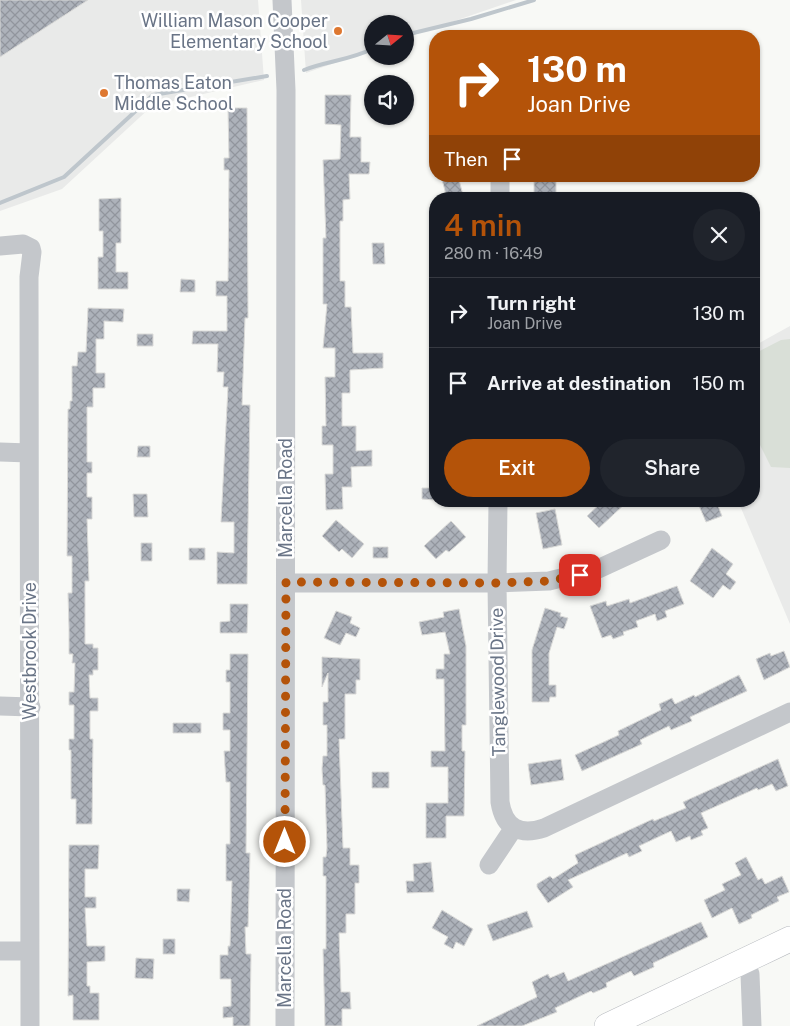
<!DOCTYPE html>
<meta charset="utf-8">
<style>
:root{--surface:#171b24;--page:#20242c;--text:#f1f3f6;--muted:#9ea1a6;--line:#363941;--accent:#b45309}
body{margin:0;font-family:"Public Sans",sans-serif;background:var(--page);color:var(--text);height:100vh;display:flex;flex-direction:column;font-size:19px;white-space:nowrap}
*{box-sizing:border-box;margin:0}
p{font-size:16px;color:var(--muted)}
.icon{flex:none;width:28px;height:28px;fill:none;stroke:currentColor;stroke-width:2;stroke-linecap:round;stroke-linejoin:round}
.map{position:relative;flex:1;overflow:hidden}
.side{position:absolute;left:429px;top:192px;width:331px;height:315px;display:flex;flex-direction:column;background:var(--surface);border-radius:20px;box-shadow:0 1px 4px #0004}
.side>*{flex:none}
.guide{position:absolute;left:429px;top:30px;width:331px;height:152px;border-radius:20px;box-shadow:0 1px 4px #0004;background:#b45309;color:#fff;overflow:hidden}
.needle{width:32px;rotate:72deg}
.buttons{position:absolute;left:364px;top:15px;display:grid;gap:10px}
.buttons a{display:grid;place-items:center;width:50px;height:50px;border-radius:50%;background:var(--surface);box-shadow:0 1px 4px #0004;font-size:25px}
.pin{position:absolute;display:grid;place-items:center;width:42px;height:42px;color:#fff;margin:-21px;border-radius:10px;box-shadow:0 2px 8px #0006}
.me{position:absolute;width:55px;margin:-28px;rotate:0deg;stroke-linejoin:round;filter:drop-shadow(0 0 4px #0008)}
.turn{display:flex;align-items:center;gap:18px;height:105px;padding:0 15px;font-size:22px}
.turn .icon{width:65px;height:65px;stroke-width:2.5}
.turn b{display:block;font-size:35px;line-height:42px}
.then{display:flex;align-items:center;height:48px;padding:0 15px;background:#0003;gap:10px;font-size:19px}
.round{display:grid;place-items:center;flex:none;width:52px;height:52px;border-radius:26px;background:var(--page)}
.overview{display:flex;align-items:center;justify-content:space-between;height:85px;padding:0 15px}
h1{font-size:30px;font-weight:600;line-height:38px;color:var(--accent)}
.primary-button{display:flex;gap:10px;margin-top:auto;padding:10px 15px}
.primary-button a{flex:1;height:58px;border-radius:30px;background:var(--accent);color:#fff;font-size:20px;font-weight:600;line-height:58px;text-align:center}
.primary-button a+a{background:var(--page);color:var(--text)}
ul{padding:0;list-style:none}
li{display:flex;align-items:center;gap:15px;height:70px;padding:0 15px;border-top:1px solid var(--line)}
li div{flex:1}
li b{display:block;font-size:19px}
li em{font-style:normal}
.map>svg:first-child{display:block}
.built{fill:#e9eae9}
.green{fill:#d9dfd7}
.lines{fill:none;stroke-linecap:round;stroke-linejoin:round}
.stream{stroke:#bec6cc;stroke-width:4}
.building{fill:url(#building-cross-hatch);stroke:#dadad8}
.major-casing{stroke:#b7babf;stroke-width:26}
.minor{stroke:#c4c7cb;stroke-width:19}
.major{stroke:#fff;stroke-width:25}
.route{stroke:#b45309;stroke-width:9;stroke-dasharray:0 16.2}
.poi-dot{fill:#de7831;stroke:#fff;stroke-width:2}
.labels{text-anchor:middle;stroke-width:5;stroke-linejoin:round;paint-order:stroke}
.poi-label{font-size:18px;fill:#697486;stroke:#fff;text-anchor:end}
.street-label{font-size:18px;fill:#697486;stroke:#fff}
</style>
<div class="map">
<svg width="790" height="1026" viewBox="0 0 790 1026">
<defs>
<pattern id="building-cross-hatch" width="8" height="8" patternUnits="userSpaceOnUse" patternTransform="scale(1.25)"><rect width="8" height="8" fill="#adb2ba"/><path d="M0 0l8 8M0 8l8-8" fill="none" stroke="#91959d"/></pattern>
</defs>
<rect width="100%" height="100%" fill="#f8f9f6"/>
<path class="built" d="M0,0H258L264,80L152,106L62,189L0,211Z
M301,0H516L405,38V24H372V50L306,73Z
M790,326V624L738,501H754V346Z"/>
<path class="green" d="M790,339V468L771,467L754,433V354L781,340Z"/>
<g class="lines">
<path class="stream" d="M405,35L471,19L534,0
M304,70C327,61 350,60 372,49
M0,203L64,177L153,95L267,76"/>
</g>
<path class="building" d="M0,0H88L0,57Z
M325,95H351L350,137H361V162H370L369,174H349L350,199L343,200V221H340V281H345V307H351L353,353H383V368L350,370V393H342V426H356V451L372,450V466L351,467L352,487H342L343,509L326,510L325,474H333V445H322V426H326L325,377H335V348H323L327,304H323V238H326L323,160L340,159L341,125L325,124Z
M228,108H247L248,318H245L242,405H250L247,584H217V552L234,553V522H221L228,387H223L224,372H217L218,344H192L193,331H227V296H216V281H228L229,170H224V158H229Z
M458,176L464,199H447L442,179Z
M534,176H556V196H534Z
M121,198V243H116V272H128V289H98V257H103V231H99V199Z
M372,243H384L385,264H373Z
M181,279L195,280V292H180Z
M88,308L124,309L123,322L104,321V339H96V373H105V388H93V407H87V462H92V473H87V497H92V519H87L89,581H85V644H93V648H98V670H93V675H89L90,698H98V711H90V739H93L92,824H76V799H71V750H69V739H74V705H69V692H74L75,663H72L73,654H69V628L68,593H72V556H67L68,409H70V401H72V366H77L78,352H86Z
M137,334H153V346H137Z
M138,446H150V457H137Z
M422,488H435V500L422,499Z
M133,494H147L148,517H134Z
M603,501H628L599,528L587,516Z
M697,501H716L722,516L706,522Z
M555,509L562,545L543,549L536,513Z
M336,520L364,544L352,558L342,549L339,552L322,536Z
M451,521L466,537L449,552L446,550L436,559L424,546Z
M141,543H152V561H141Z
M373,547H388V558H373Z
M189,548H205V560H189Z
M712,548L733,564L726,574L736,582L730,590L723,585L713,598L690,581Z
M677,586L684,604L665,611L667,617L657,621L655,614L636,621L638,627L623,632L624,635L613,639L611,635L602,638L590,606L606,601L607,606L629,599L630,603Z
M230,604H248L247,633H220V622L230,621Z
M545,608L561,613L560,616L568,618L564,629L557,627L549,653V685H556V697H550L549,702H532V650Z
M459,609L466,646V725H462V751H465L464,816H446V838H426V803H448V767H431V751H445L444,679H436V669H444V654H450L445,632L422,635L419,622L444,617L443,612Z
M336,611L352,617L350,623L360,628L356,637L346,633L340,645L324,638Z
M784,651L790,667L764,680L756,659L770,653L771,656Z
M230,654H248L246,853H250L248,927H245L246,954H251L250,1026H233V1017L223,1018V1007L231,1006V979H220V955H228V946H230L232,881H226V844H230V782H226L224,751H230V730H223V713H230V682H226V670H230Z
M322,657L360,659V680H356V694H345V739H339L343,848H350V865H359V883H355V914H346V933H339L341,992H350L351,1009H342V1026H325L323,949H326V876H323V857H326L327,848L325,785H323L322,769L323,756H327V725H323V702H328V673L322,687Z
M739,675L747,691L690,717L692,721L671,730L669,726L640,740L642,744L582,771L575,755L619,735L618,731L661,710L659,704L672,698L675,704L694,695L695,697Z
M173,723H201V733H173Z
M561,759L564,780L531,785L528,764Z
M778,759L788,786L776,791L772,784L758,790L757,788L701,813L708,828L701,831L703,835L691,840L690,836L676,842L671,831L639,846L642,851L629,857L627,853L568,880L573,887L548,903L537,887V884L550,876L553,879L578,863L575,855L653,819L654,821L686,808L683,802Z
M372,772H389V788H372Z
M69,845H99L98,869H85V897H96V908H85L87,946H105V961L87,962V986H90V993H99V1020H73V995L68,996Z
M746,857L758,880L762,878L765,884L782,876L789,892L777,897L779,901L751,915L752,918L739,924L732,908L712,918L704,900L725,890L722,884L741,875L735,863Z
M431,862L434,892L407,893L406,881H414L413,864Z
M177,889H190L189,902L177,901Z
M442,910L473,929L464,946L456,942L453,949L444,944L448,937L432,928Z
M527,911L533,927L493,941L487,925Z
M701,922L708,937L653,963L654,967L634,976L631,971L606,983L607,987L593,993L591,991L555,1008L557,1012L522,1026H477L537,997L532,982L548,974L550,978L564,972L568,981Z
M163,939H175V954H163Z
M136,958L154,959L153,979L135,978Z"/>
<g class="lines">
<defs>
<path id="major" d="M607,1026L790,939"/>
</defs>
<use href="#major" class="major-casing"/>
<path class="minor" d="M282,0L286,90L285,1026
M500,176V199
M0,246L23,244L31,248L32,252L29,277L30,1026
M0,452L29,453
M498,501L497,583L500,802C504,828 520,836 544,828L790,712
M286,583H497L549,581L598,569L661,540
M0,706L31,707
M489,865L513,829
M0,951H29
M744,961L750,974L752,1026"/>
<use href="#major" class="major"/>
</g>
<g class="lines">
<path class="route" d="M285,842L286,582L497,583L549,581L580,575"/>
</g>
<g class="poi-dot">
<circle cx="338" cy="31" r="5"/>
<circle cx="104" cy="93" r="5"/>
</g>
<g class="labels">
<g class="poi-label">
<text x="328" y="27">William Mason Cooper<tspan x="328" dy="21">Elementary School</tspan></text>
<text x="114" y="89" text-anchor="start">Thomas Eaton<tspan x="114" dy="21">Middle School</tspan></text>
</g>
<g class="street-label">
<text transform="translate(286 498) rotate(-90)" y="6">Marcella Road</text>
<text transform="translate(30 651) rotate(-90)" y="6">Westbrook Drive</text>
<text transform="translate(498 682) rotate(-91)" y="6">Tanglewood Drive</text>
<text transform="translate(285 948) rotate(-90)" y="6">Marcella Road</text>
</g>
</g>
</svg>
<div class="buttons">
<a><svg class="needle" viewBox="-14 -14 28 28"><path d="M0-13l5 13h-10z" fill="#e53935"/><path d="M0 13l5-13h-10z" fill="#9ea1a6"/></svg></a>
<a><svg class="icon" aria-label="sound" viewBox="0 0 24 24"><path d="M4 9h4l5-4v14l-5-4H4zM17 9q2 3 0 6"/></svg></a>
</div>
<div class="pin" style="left:580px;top:575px;background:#d93025"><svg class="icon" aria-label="arrive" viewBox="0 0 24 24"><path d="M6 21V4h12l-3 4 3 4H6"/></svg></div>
<svg class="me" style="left:285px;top:842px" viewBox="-20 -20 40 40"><circle r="17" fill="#b45309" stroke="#fff" stroke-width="3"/><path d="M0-11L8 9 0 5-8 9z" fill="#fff"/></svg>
<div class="guide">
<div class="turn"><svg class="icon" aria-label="right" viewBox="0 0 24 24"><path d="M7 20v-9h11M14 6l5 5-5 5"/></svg><div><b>130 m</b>Joan Drive</div></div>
<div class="then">Then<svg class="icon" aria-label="arrive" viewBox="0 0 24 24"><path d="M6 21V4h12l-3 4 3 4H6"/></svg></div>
</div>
<section class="side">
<div class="overview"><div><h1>4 min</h1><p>280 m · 16:49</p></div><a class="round"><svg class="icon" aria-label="close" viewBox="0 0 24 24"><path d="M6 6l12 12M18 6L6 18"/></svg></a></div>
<ul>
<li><svg class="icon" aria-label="right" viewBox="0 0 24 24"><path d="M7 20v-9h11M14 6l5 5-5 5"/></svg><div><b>Turn right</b><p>Joan Drive</p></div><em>130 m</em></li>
<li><svg class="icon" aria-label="arrive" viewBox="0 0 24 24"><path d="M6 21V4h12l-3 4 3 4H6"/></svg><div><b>Arrive at destination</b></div><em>150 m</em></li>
</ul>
<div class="primary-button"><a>Exit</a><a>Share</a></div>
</section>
</div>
